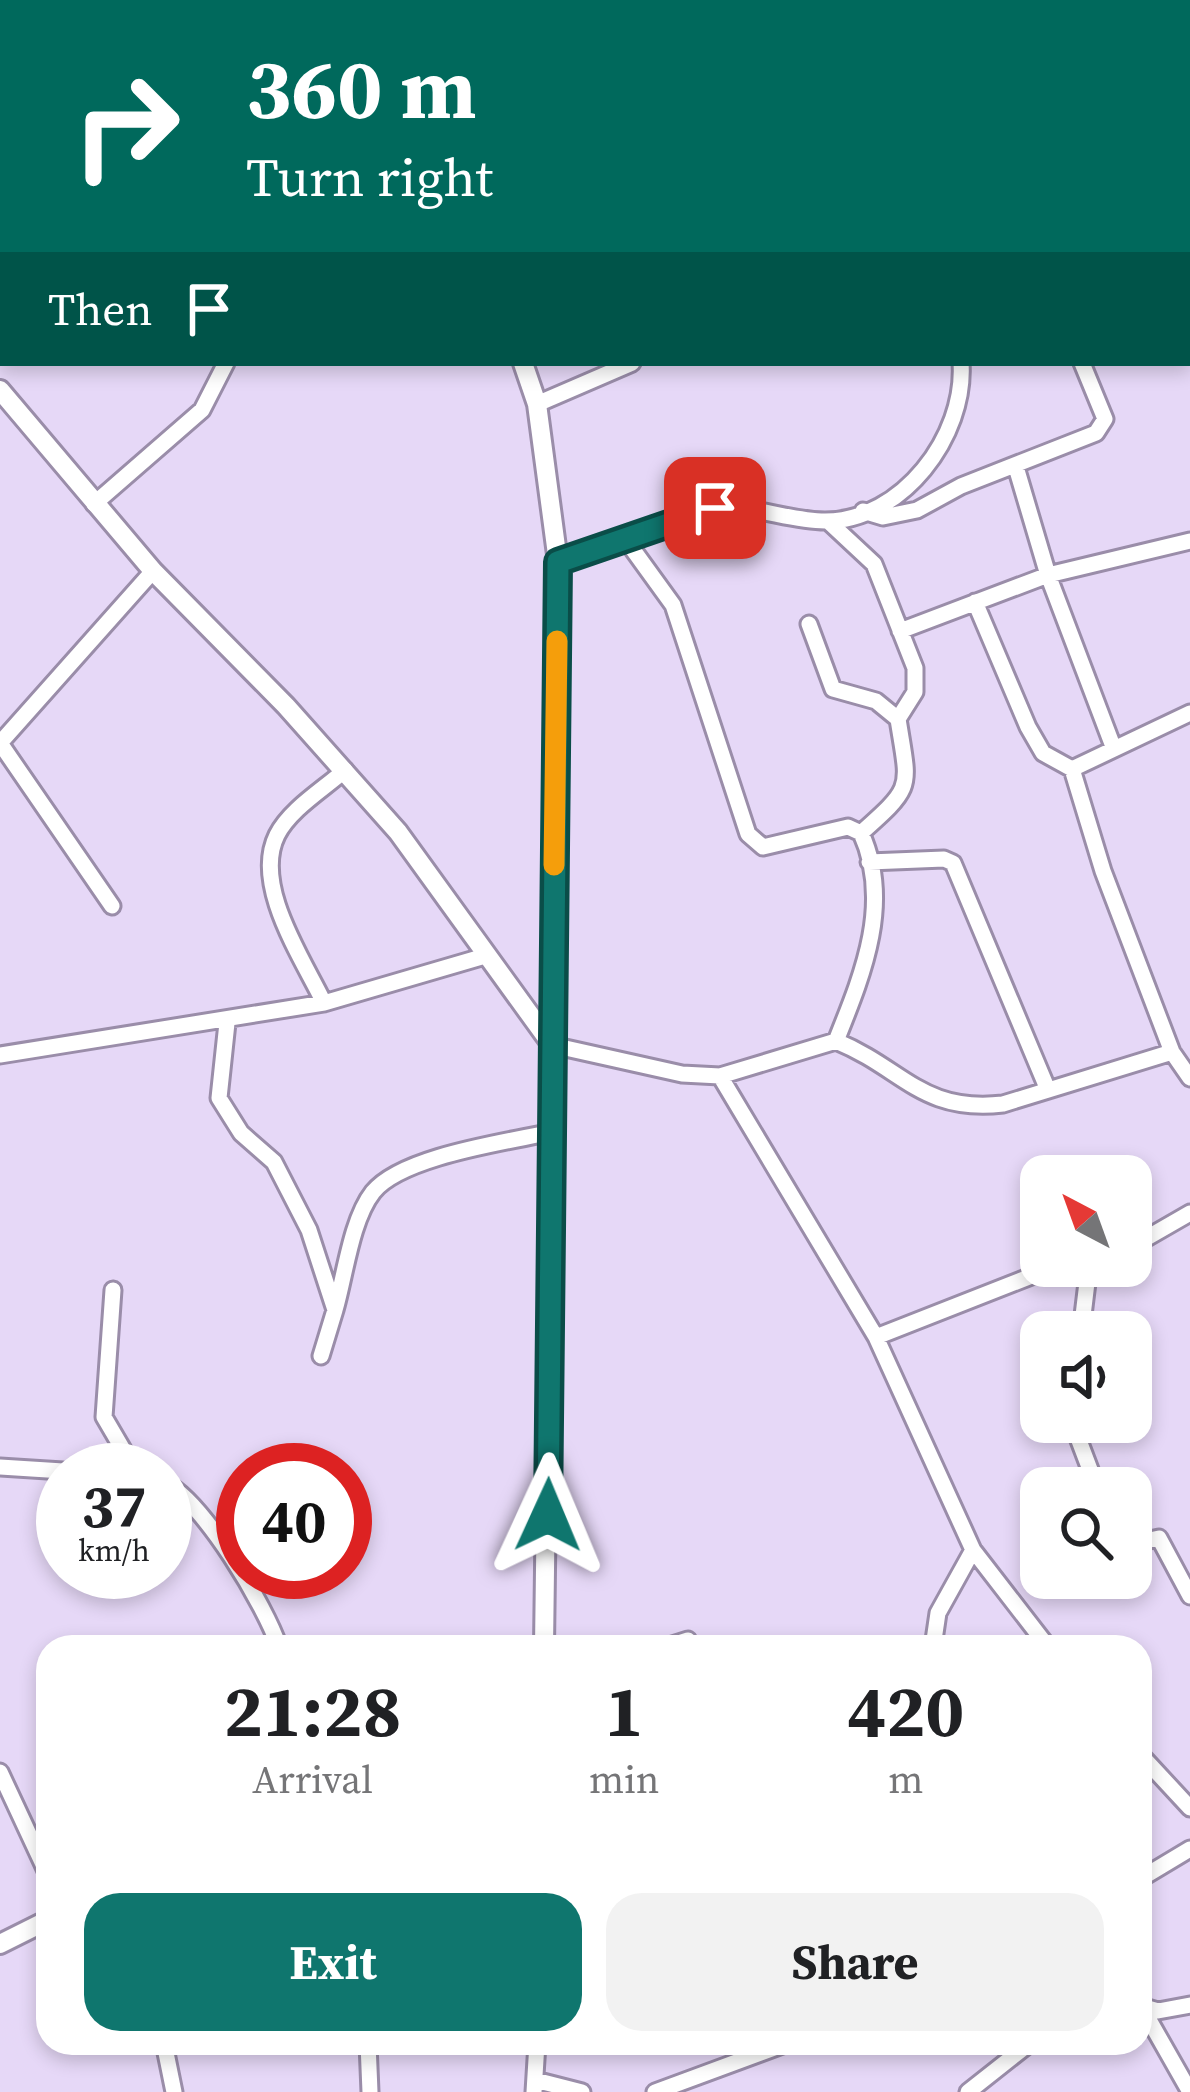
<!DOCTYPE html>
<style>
:root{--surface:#fff;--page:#f2f2f2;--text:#202124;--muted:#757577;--accent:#0f766e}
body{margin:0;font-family:"Source Serif 4",serif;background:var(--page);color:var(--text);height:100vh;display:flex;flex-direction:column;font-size:45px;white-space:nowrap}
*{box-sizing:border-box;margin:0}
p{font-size:39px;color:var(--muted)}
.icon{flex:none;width:66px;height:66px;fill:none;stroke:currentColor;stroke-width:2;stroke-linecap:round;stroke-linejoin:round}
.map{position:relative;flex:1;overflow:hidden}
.drawer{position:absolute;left:36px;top:1635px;width:1116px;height:420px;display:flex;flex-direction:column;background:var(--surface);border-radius:36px;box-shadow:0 6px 18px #0003}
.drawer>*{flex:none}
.guide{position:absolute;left:0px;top:0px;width:1191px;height:366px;box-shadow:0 6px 18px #0003;background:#00695c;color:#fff;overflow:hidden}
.needle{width:78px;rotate:319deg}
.tools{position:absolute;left:1020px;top:1155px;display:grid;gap:24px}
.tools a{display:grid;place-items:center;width:132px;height:132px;border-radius:24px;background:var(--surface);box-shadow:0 6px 18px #0003;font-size:60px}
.speed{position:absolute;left:36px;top:1443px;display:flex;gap:24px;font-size:60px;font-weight:700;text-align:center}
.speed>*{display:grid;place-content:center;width:156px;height:156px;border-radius:50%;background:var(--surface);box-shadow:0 6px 18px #0003;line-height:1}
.speed small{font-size:30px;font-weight:400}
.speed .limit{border:18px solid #d22;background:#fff;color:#111}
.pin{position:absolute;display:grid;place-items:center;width:102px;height:102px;color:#fff;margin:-51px;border-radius:24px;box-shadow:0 6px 18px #0006}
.me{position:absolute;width:132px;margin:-66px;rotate:1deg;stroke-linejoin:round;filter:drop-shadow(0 0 9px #0008)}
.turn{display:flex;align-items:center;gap:42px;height:252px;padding:0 48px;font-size:54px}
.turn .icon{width:156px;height:156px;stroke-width:2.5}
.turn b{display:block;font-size:84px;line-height:102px}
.then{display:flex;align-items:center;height:114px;padding:0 48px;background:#0003;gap:24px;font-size:45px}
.eta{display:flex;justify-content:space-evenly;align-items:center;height:204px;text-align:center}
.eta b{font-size:72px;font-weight:700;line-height:84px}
.action{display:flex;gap:24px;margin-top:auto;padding:24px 48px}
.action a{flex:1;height:138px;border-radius:36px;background:var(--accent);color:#fff;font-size:48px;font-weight:700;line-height:138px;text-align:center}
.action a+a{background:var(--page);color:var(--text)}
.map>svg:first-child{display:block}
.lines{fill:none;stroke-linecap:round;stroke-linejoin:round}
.minor-casing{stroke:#9a8da9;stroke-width:21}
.tertiary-casing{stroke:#9a8da9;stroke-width:24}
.minor{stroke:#fff;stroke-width:15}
.tertiary{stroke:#fff;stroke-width:18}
.route-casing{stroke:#0a4d48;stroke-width:30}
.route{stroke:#0f766e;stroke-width:21}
.slow{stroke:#f59e0b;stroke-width:21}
</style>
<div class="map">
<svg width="1190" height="2092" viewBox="0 0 1190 2092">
<rect width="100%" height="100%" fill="#e6d8f7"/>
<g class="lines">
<defs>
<path id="minor" d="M135,3L140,0
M1188,62L1190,61
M0,74L3,73
M1188,257H1190
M537,404L632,363
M1016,467L1048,575L1114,749
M94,504L202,410L226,363
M863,511L883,517L917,510L961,486L1096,433L1105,419L1082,363
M829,522L874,564L915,668V692L898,719
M626,540L673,605L748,834L763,847L848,827L861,833C893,903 862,976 836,1041
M558,562C600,548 676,514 715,508C751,504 789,521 825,521C902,521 966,436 961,363
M975,602L1028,727L1043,753L1072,769L1103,871L1172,1052L1190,1078
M809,624L833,689L876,701L898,719C909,789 915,785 861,833
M900,631L1048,575L1190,541
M0,743L153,571
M0,743L112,906
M1072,769L1190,713
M869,862L944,859L953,863L1048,1090
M324,1003C303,959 252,885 277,835C290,809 324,789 345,770
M227,1023L219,1098L241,1133L274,1162L309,1230L335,1310L321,1356
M552,1045L682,1074L720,1076L836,1041C904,1069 921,1113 1003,1104L1172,1052
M0,1055L324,1003L485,956
M720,1076L876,1337L973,1550L1048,1647
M1131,1247L1190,1213
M113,1290L104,1417L135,1470
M335,1310C345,1276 351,1220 373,1192C402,1156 507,1142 552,1132
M1081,1332L1089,1266
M876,1337L1057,1266
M1072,1422L1097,1488
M0,1467L63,1471
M82,1470L132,1468
M165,1483C203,1501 266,1607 279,1647
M1131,1544L1159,1538L1190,1596
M666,1647L688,1640
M933,1647L938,1613L973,1550
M1140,1754L1190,1808
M0,1772L48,1875
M1140,1879L1190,1849
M1140,2004L1190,2092
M1141,2006L1158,2011L1190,2005
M164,2043L174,2092
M368,2043L370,2092
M535,2080L582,2092
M534,2092L537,2043
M655,2092L788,2043
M968,2092L1030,2043"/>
<path id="tertiary" d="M363,0L365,3
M523,363L537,404L558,562L544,1647
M0,390L153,571L286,706L398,832L552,1045
M0,1944L48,1920"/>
</defs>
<use href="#minor" class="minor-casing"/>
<use href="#tertiary" class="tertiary-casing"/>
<use href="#minor" class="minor"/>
<use href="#tertiary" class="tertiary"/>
</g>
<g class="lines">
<defs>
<path id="route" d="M548,1515L558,562L715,508"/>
</defs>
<use href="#route" class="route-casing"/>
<use href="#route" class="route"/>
<path class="slow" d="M554,865L557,641"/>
</g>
</svg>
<div class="tools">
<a><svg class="needle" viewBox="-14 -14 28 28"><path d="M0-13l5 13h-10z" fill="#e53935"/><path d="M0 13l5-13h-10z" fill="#757577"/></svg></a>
<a><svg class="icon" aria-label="sound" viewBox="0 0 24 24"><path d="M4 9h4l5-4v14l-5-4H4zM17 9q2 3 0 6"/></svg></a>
<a><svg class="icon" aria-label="search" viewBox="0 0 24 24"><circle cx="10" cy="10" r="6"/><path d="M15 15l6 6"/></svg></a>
</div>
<div class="speed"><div>37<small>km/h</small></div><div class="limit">40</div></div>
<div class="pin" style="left:715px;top:508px;background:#d93025"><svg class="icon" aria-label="arrive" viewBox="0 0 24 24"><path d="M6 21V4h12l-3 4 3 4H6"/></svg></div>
<svg class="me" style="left:548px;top:1515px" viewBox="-20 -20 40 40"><path d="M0-17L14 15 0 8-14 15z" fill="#0f766e" stroke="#fff" stroke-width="4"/></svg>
<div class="guide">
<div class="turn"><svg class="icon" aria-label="right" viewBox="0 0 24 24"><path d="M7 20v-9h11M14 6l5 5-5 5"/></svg><div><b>360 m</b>Turn right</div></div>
<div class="then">Then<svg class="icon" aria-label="arrive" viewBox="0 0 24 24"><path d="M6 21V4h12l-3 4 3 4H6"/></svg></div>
</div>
<section class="drawer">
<div class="eta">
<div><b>21:28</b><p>Arrival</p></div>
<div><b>1</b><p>min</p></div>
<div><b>420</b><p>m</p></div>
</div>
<div class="action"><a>Exit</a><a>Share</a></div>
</section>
</div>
